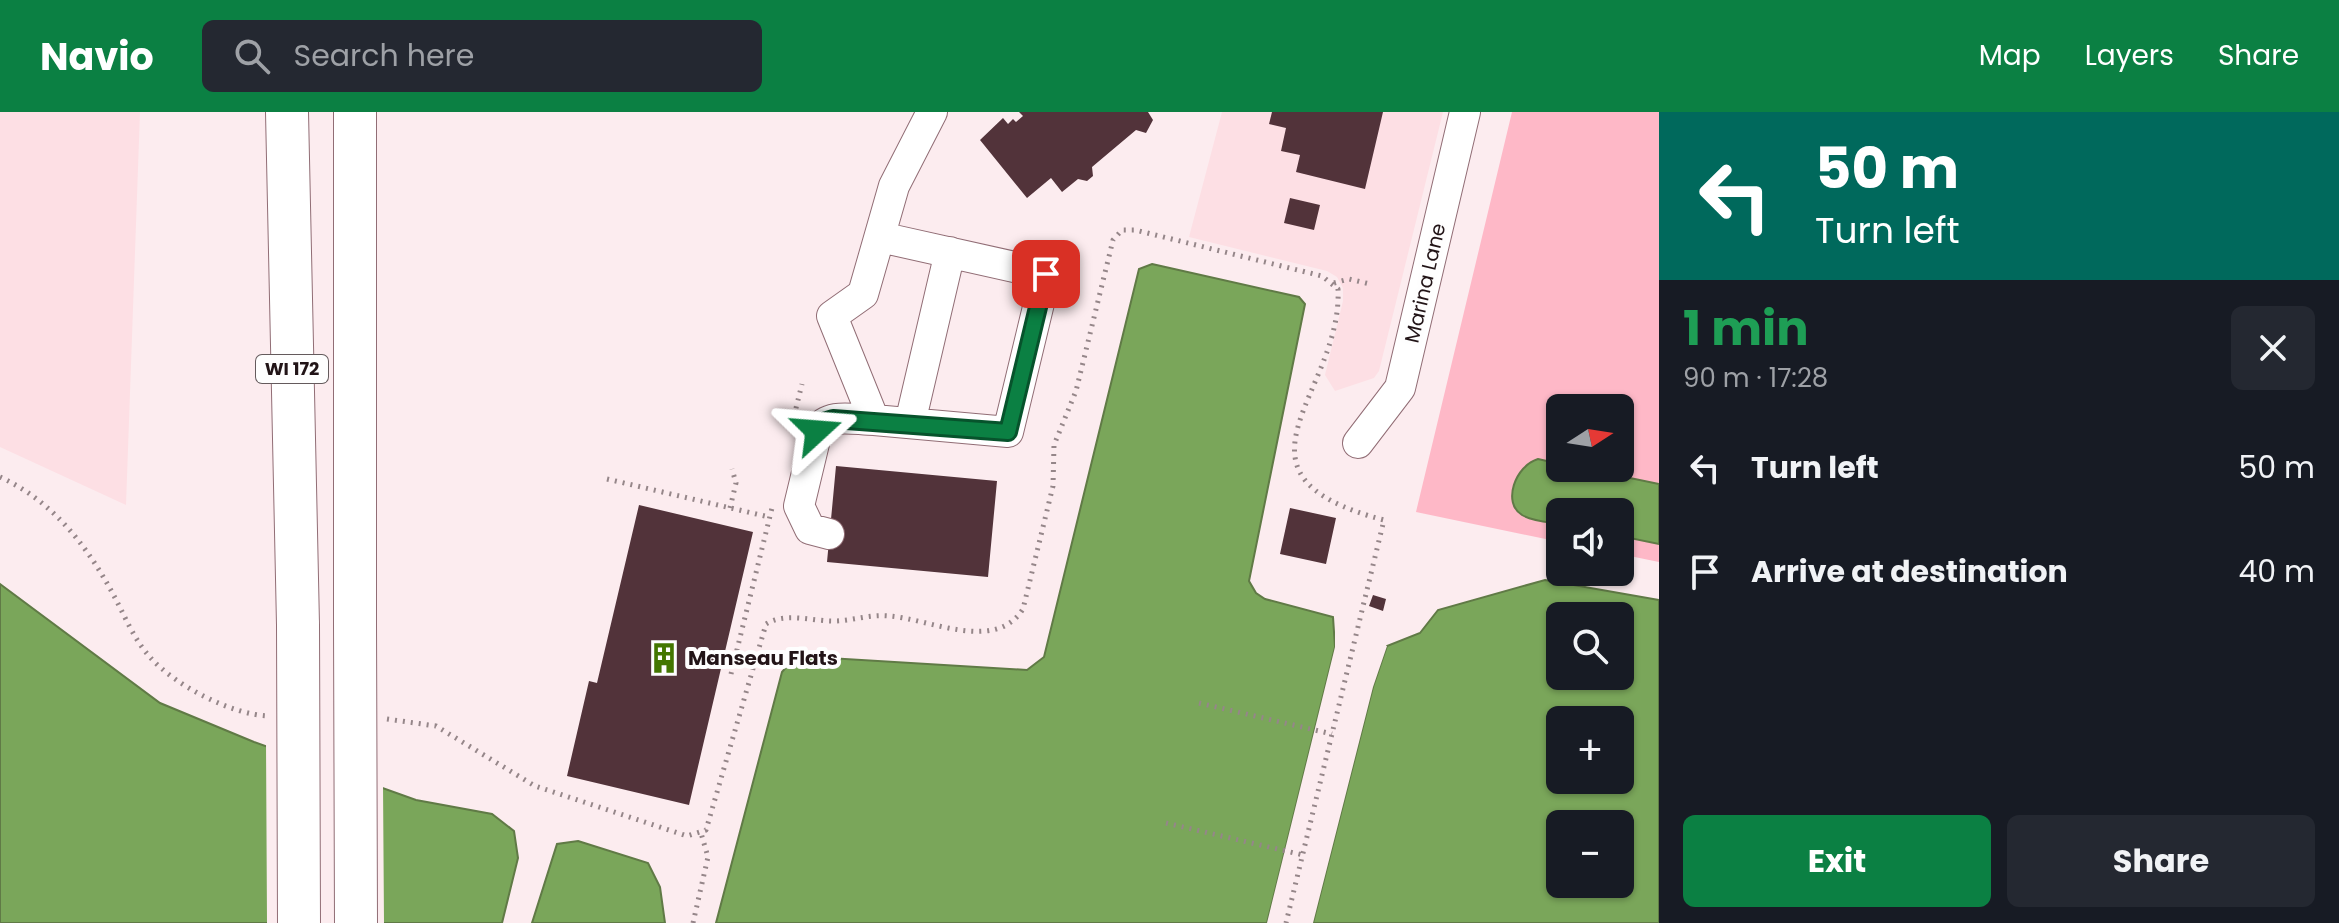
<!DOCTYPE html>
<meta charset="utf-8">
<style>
:root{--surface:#171b24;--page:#242831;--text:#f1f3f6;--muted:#9ea1a6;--accent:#0b8043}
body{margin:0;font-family:Poppins,sans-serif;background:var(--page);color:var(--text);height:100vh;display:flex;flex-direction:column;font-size:30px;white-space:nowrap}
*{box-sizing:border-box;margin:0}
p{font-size:26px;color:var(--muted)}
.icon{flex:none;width:44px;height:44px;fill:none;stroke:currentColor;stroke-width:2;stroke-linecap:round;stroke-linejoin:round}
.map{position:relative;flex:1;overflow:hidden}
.panel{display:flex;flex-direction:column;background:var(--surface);width:680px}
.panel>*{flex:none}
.hud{background:#00695c;color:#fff;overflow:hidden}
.needle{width:52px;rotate:78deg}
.controls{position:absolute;left:1546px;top:282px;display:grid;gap:16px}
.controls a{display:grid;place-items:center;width:88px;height:88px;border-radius:12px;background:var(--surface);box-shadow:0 2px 6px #0004;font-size:40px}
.pin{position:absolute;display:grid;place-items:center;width:68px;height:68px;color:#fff;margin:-34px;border-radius:16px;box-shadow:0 4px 12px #0006}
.me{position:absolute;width:88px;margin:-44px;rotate:71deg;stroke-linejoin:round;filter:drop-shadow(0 0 6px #0008)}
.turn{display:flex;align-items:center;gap:28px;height:168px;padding:0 24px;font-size:36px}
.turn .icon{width:104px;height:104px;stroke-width:2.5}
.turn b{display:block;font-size:56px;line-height:68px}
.round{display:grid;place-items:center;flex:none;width:84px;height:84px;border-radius:12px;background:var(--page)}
.headline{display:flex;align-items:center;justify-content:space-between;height:136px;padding:0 24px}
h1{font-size:48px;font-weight:700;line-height:60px;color:#1e9e55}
.action{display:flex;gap:16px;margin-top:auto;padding:16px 24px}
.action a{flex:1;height:92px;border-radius:12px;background:var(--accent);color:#fff;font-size:32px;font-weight:700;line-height:92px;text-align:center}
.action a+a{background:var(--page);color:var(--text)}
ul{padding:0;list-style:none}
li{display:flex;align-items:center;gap:24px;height:104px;padding:0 24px}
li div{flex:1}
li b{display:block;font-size:30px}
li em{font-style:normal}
header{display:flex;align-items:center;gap:48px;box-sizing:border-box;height:112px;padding:0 40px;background:var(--accent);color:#fff}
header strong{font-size:38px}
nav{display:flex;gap:44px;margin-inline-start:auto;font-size:28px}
.search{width:560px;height:72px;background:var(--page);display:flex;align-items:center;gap:20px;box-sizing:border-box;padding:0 28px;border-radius:12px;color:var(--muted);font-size:30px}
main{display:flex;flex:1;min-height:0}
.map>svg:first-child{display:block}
.built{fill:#fddfe4}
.green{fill:#feb8c7;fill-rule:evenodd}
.water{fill:#7aa65a;stroke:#607a46;stroke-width:2;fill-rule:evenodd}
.pier{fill:#fcecef}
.building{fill:#52333a}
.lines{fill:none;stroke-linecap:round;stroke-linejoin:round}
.minor-casing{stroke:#916d75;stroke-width:32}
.highway-casing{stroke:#916d75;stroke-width:44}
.path{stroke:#958689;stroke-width:5;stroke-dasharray:2 6;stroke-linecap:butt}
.minor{stroke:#fff;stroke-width:30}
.highway{stroke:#fff;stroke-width:42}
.highway-bridge-casing{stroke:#916d75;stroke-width:44;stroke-linecap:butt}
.highway-bridge{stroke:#fff;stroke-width:42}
.route-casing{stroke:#07532c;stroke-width:20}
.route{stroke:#0b8043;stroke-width:14}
.labels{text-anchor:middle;stroke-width:8;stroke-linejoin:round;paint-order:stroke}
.shield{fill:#fefefe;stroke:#645a5c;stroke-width:2}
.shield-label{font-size:18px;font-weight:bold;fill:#221417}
.street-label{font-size:20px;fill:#221417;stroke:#fefefe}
.poi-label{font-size:20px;font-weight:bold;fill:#221417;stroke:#fefefe;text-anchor:start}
</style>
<header>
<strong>Navio</strong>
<div class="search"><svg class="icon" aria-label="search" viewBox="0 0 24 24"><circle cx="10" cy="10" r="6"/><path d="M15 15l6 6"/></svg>Search here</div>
<nav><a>Map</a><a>Layers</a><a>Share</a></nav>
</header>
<main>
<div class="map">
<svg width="1659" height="811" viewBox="0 0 1659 811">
<rect width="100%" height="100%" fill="#fcecef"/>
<path class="built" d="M0,0H140L126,393L0,335Z
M1222,0H1443L1379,259L1374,266L1335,279L1325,263L1343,189V176L1337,165L1327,159L1189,125Z"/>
<path class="green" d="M1512,0H1659V450L1620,442V400H1560V430L1416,400ZM1560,296H1620V356H1560Z"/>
<path class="water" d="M1152,152L1299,185L1305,192L1249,469L1256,481L1265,487L1333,505L1335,535L1267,811H716L782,560L796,544L1027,558L1044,545L1139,157Z
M1538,347L1560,352V356H1582L1659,372V432L1620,424V400H1560V412C1548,410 1532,409 1522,403C1502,391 1515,354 1538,347Z
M1545,468L1659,488V811H1313L1373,575L1387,534L1420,521L1438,498ZM1560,504H1620V564H1560ZM1560,608H1620V668H1560ZM1560,712H1620V772H1560Z
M0,472L160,591L254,630L416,688L492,702L514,719L518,746L502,811H0Z
M578,729L648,751L660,775L665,811H532L557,732Z"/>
<path class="pier" d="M1335,520L1339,521V536L1271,811H1267L1335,535Z
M1383,533L1387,534L1373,575L1313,811H1309L1369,574Z
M266,630L383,672L384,811H267Z"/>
<path class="building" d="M1019,0H1148L1153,8L1146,21L1136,18L1092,55L1093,64L1087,69L1078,67L1062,80L1051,66L1027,86L980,28L1003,6L1008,12L1013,7L1016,10L1023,4Z
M1272,0H1383L1365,77L1296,60L1300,43L1281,39L1286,16L1269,12Z
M1290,86L1320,93L1314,118L1284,111Z
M836,354L997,369L988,465L827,450Z
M639,393L753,420L689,693L567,664L589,569L597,571Z
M1290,396L1336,406L1326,452L1280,442Z
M1373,483L1386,487L1383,499L1369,494Z"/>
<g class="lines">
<defs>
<path id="minor" d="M880,125L1046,162L1008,320L874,308L832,204L863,182L894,74L932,0
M910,311L950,140
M1358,331L1400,276L1465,0
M829,422L810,417L799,394L817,319C829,300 854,308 874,308"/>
<path id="highway" d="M287,0L298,513
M355,512V0"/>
</defs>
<use href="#minor" class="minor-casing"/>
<use href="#highway" class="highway-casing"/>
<path class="path" d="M1334,171L1349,167L1370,172
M794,304L802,272
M0,365C51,388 86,432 113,482C124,502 134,528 150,545C174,573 232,603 269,604
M607,367L769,405
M730,396L736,371L732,357
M734,547L753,552
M731,562L772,396
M1199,591L1332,622
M387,607L436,614L535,674L687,724L706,718L766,512C785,500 811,509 833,509C852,509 870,502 889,504C930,507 995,541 1023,497L1053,374L1054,333L1076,279L1113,128L1122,118H1135L1322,164L1338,177C1343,281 1211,363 1384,408L1286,811
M1166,711L1303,743
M693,811L708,745L701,721"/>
<use href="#minor" class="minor"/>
<use href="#highway" class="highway"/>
<defs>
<path id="highway-bridge" d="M355,512L356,811
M298,513L299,811"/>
</defs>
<use href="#highway-bridge" class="highway-bridge-casing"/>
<use href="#highway-bridge" class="highway-bridge"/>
</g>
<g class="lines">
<defs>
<path id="route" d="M817,319L823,310L833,307L1008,320L1046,162"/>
</defs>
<use href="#route" class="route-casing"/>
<use href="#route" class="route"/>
</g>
<defs>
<symbol id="building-bare" viewBox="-9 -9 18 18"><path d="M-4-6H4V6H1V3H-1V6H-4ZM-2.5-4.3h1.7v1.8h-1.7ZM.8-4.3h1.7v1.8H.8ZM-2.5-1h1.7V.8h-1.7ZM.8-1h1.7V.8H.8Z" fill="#437600" stroke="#fefefe" stroke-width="2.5" paint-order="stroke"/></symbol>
</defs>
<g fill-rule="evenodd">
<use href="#building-bare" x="642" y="524" width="44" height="44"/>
</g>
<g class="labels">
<rect class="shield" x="256" y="243" width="72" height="28" rx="6"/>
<g class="shield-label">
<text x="292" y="263">WI 172</text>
</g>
<g class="street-label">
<text transform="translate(1425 171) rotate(-77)" y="7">Marina Lane</text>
</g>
<g class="poi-label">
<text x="688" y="553">Manseau Flats</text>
</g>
</g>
</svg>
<div class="controls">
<a><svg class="needle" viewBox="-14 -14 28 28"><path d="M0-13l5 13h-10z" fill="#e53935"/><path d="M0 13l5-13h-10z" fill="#9ea1a6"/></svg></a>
<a><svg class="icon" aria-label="sound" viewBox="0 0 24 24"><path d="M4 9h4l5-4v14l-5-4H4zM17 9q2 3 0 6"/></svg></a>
<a><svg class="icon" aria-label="search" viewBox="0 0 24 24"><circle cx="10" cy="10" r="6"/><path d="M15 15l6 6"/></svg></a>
<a>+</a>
<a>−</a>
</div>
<div class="pin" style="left:1046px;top:162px;background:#d93025"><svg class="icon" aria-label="arrive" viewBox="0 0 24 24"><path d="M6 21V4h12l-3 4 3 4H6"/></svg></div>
<svg class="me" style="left:817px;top:319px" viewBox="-20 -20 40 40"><path d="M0-17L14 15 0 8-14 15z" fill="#0b8043" stroke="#fff" stroke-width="4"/></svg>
</div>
<section class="panel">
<div class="hud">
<div class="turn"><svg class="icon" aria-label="left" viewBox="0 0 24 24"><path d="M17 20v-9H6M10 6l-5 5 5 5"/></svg><div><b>50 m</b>Turn left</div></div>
</div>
<div class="headline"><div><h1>1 min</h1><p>90 m · 17:28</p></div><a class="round"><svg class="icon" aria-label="close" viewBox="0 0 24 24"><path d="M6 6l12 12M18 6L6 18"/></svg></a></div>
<ul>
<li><svg class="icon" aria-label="left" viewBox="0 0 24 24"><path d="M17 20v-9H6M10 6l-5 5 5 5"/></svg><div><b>Turn left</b></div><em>50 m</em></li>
<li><svg class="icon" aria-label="arrive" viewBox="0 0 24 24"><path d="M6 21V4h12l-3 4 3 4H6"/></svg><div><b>Arrive at destination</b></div><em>40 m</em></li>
</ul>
<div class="action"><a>Exit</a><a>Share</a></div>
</section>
</main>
